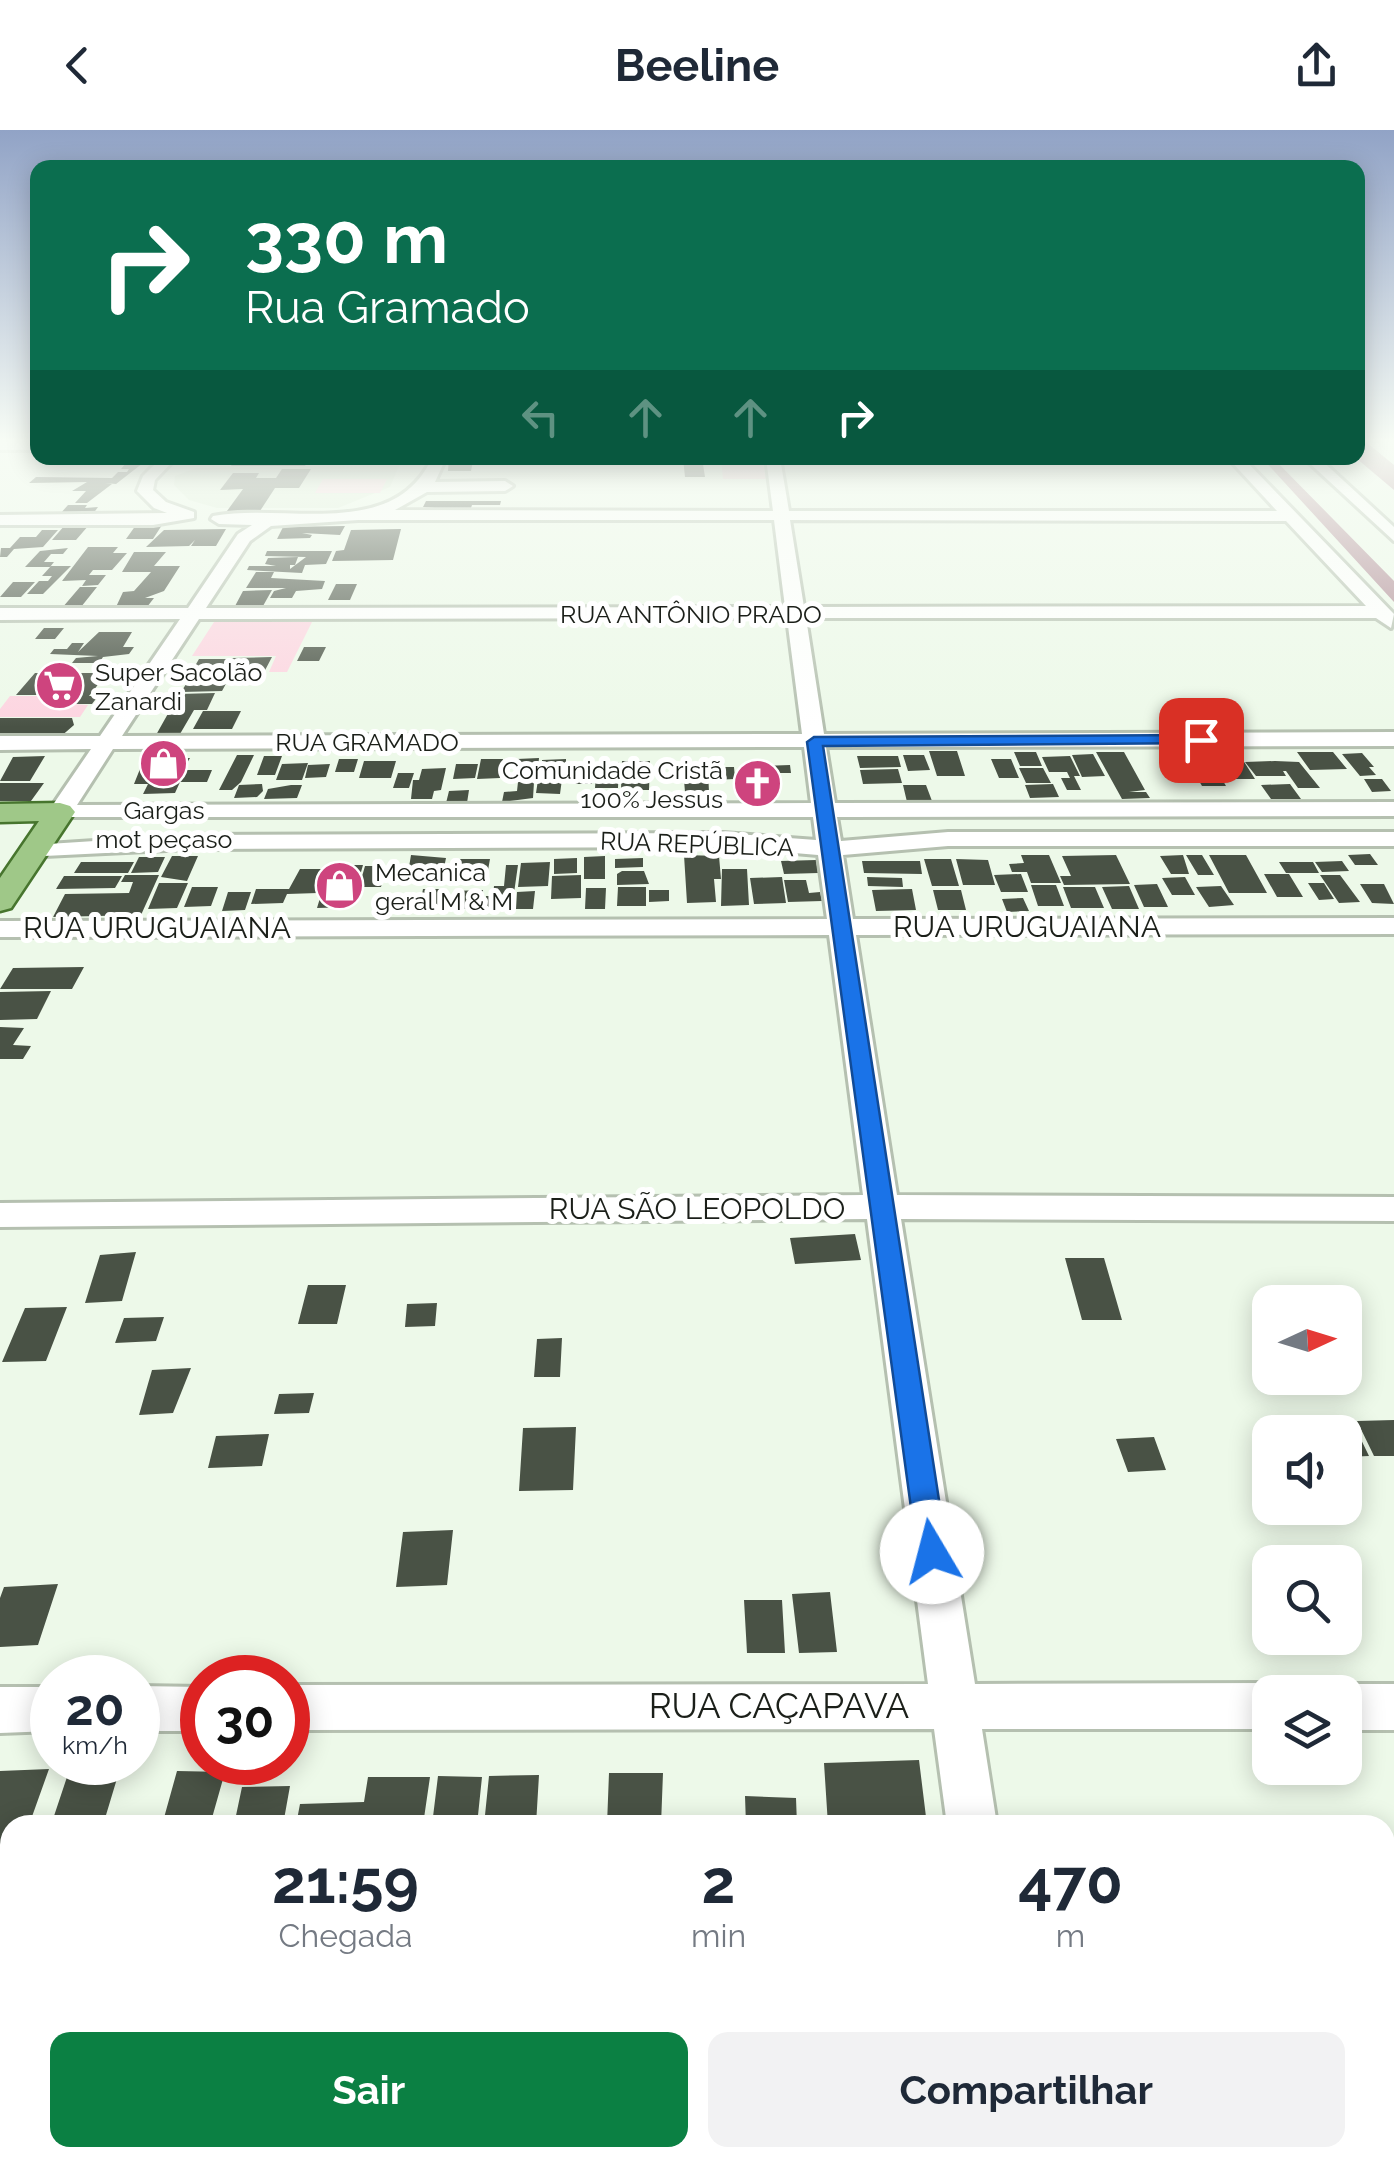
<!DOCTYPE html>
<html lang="pt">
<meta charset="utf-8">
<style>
:root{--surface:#fff;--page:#f2f2f3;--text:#1f2937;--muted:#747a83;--accent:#0b8043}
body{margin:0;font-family:Raleway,sans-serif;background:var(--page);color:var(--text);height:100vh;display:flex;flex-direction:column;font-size:38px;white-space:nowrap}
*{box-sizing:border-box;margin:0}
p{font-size:32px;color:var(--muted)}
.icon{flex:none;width:55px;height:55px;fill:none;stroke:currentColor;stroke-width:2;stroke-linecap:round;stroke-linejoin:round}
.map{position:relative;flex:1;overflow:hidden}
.side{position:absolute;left:0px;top:1685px;width:1395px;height:352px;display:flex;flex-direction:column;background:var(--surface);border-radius:30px 30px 0 0;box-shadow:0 5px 25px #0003}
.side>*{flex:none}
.hud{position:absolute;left:30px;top:30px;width:1335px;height:305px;border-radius:20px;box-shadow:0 5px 25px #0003;background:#0b6e4f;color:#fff;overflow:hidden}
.needle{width:65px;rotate:86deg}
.fabs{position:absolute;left:1252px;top:1155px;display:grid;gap:20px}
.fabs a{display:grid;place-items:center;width:110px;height:110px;border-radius:20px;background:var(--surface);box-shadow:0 5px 25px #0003;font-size:50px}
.speed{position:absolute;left:30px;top:1525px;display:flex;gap:20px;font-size:50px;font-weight:700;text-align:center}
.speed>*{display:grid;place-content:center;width:130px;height:130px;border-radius:50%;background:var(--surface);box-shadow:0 5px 25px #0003;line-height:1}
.speed small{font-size:25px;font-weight:400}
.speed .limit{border:15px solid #d22;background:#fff;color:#111}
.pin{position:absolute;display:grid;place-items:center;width:85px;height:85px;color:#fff;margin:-42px;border-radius:20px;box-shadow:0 5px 15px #0006}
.me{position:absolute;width:110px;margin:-55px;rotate:352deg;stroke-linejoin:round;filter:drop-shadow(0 0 8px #0008)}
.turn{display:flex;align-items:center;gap:35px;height:210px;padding:0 50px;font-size:45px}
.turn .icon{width:130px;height:130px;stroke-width:2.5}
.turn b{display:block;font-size:70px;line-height:85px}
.lanes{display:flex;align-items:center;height:95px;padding:0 50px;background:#0003;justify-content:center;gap:50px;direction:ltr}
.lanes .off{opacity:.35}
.eta{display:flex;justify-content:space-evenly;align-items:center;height:170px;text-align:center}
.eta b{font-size:60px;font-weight:700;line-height:70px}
.action{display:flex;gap:20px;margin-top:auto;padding:20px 50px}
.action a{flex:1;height:115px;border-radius:20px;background:var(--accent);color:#fff;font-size:40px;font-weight:700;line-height:115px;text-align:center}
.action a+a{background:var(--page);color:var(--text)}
header{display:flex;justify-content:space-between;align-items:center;height:130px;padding:0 50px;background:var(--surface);font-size:45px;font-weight:700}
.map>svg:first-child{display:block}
.built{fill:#ddedd7}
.green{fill:#fdd4e0}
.water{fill:#af8994}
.building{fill:#495245}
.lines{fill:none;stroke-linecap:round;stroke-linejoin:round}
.minor-casing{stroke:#b5c0b0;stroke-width:6}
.major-casing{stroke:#47752e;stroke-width:5}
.minor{fill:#fff;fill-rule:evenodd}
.major{fill:#9fc888;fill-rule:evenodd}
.route{fill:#1a73e8;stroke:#114b97;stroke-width:2.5}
.labels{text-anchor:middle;stroke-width:10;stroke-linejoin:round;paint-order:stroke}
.far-street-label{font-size:25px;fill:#1b1f19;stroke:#fff}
.far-poi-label{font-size:25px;fill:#1b1f19;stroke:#fff;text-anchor:start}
.street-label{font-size:30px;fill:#1b1f19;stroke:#fff}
.near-street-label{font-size:35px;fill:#1b1f19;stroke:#fff}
</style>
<header><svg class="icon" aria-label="back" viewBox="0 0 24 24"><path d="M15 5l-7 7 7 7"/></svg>Beeline<svg class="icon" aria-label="share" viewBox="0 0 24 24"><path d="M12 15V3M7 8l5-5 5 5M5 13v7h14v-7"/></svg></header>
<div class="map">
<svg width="1394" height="2036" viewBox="0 0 1394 2036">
<rect width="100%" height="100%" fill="#edf9e9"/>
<path class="built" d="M399,336L390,357L338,378H217L189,370L174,355L175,346L196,338Z"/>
<path class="green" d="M721,328H762L766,349H723Z
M323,349H387L380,363H315Z
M214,492H312L287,542H269L276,526H192Z
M10,566H48L45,572L88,575L80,587H0V579Z"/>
<path class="water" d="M1358,312H1366L1394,335V360L1356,328Z
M1262,328H1273L1394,451V472Z"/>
<path class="building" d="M289,328H310L305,336H231L235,330L286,332Z
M449,328H490L489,331H473L471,341H448Z
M683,328H702L705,347H685Z
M126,333H143L116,354L105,353L112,354L87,373H75L86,361H72L87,352L29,353L36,347L112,348L118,342H127L129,339H121Z
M282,339H311L299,358H275L260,381H227L243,359L220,360L233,343H259L256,348H276Z
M426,371H501L500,375H472L470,381L423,377Z
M68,375H87L85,378L98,377L93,384H60Z
M65,395H89L76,410H52Z
M136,395H162L153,409H126Z
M345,396L340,405L302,403L312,405L310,408L277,409L283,397Z
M226,399L216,416H191L195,410L189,416L146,417L164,400Z
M401,399L393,430L332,431L336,421L344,420L351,400Z
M42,400H58L43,417L14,419L7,427H0L1,418H10L20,407H36Z
M88,417H118L113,423H127L112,440H93L89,445H106L98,455L82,456L86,450L62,451Z
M68,418L63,424H51L44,432H54L50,437H25L40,421Z
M267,421H332L326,434L305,435L302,443L247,440L249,436H276L265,434L268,428L298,427L295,435H290V439L306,427L265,426Z
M134,422H166L154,436H180L164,461L145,468H154L147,477H116L123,462L134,461L151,442H122Z
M51,436H71L43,464H27L39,451H48L52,446H42Z
M256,442H274L271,448L325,451L322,459L296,461L292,468H270L274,461L286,458H246Z
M13,452H35L21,467H0Z
M336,454H357L350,470H328Z
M80,457H97L81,477L62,478Z
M272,460L263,476L234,478L243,461Z
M44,498H64L55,509H35Z
M99,502H132L123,517H134L129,524L103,527L99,533H72L76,528L98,526L50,524L54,519H67L72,513H84L78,522Z
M304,517H326L319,531H297Z
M272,527L262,546H247L251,539H226L232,528Z
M199,529H229L218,548H188Z
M35,543H98L95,547H104L89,566H98L92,574H57L59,571L45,572L50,565H16Z
M228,550L222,561L181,562L188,551Z
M215,563L207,580H194L180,604L156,605L179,564Z
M203,581H241L232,599H193Z
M0,588H72L74,595L59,608L0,609Z
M929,621H957L965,646H937Z
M1014,622H1036L1042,636H1020Z
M1096,622H1124L1145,660L1129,662H1146L1150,668L1122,669Z
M1297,622H1333L1347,639L1310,640Z
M1362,623L1374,637H1369L1376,645L1360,646L1342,624Z
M1093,624L1105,646L1082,647L1072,625Z
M237,625H254L241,652L232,660H219Z
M903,625H924L930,640L908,641Z
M45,626L30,651H0L13,627Z
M264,626H282L275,645H257Z
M857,626H898L901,637L860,638Z
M1070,626L1080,646H1074L1081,660H1067L1061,648H1070L1067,642H1049L1042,627Z
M1241,627L1255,649H1227L1214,628Z
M190,628L183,640H212L207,652H180L175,663L143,664L148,654H134L144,629Z
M539,628L537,648H515L517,629Z
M339,629H358L354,642H335Z
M481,629H503L500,648L477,649Z
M566,629V641L542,640V630Z
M991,629H1011L1019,648H999Z
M364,631H396L391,648H359Z
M622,631H650L649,660H621Z
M1275,631L1299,632L1320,658H1298L1286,641H1283L1286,646H1256L1245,632Z
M597,632H619L618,658H595Z
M308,633L302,650H276L282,634Z
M1163,633H1182L1190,646H1171Z
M330,634L326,647L305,648L308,635Z
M456,634H478L475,648L453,649Z
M790,635L791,643H773L776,671L759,675L743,671L739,637Z
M575,637H593L592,654H574Z
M711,637H734L735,649L713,650Z
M1191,637H1215L1226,656H1202Z
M446,638L441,660L434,661L432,669H411L413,650H419L422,639Z
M1019,638H1043L1051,653H1026Z
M898,639L902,653L863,654L860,640Z
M708,641L709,662H685L684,650H674V642Z
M398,643H414L409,658H393Z
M562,649L560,664L536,663L538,650Z
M1364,649H1382L1391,661L1372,662Z
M518,652H534L533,668L502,672L504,662L517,661Z
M0,653H44L31,671H0Z
M262,654L263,661L257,667L234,668L239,655Z
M1053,654L1059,667L1030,668L1025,655Z
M1290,654L1301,669H1271L1261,655Z
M291,655H302L297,668L264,669L268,659Z
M903,655H926L932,671L907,672Z
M469,660L467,673H446L449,661Z
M1370,724L1378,735H1355L1348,725Z
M411,725L446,728L443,743L424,744L426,736L409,737Z
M684,725L719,726L721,749H714L716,772L687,773Z
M1021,725H1049L1061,753H1031L1027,742H1012L1009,734L1024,733Z
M1116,725L1130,754L1064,755L1060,746H1071L1062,726Z
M1183,725L1189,744H1171L1160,726Z
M1186,725H1202L1214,745H1198Z
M1209,725H1246L1267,763H1229Z
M172,726H198L187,751L161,747Z
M605,726V749H584V727Z
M139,727H165L158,742L131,743Z
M577,728V743L554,744V729Z
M643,728V737L615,738V729Z
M460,729H490L487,746L456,747Z
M924,729H951L959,756H932Z
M956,729L988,730L995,755H963Z
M816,730L818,743L784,744L781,731Z
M862,731H920L922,744L864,743Z
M1342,731L1349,741L1322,742L1315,732Z
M81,732H134L128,743H74Z
M550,732L548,756L518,757L521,733Z
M1279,732H1313L1319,743H1286Z
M330,735H363L351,777L317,778Z
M506,735H518L512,777L485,778L486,766H493L494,756H504Z
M365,736H386L381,757H359Z
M300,739H325L318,763L287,764L283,773L251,774L256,759H289Z
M722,739H747L749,775L721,776Z
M622,741H644L649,754L617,755V744Z
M1021,744L1028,762H1001L994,745Z
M1264,744H1289L1303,767H1277Z
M125,745H159L141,785L53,787L65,764L129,763L133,752H121Z
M581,745V768L551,769L552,746Z
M1320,745H1340L1360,772L1339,773Z
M64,746H122L115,758L56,759Z
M782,747L786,773L754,774L750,748Z
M867,747L902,748L903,757L868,756Z
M1185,747L1195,765H1172L1162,748Z
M784,750H806L809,763L820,762L822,771L788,772Z
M159,753H188L177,778L148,779Z
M1308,753H1324L1334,769L1319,770Z
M1157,754L1168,777H1144L1134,755Z
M1360,754H1384L1394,774L1372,773Z
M1031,755H1056L1064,776H1038Z
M1129,756L1139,779H1112L1102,757Z
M1221,756L1234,775L1209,777L1196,757Z
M192,757H218L211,776L184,777Z
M618,757H646V776H617Z
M1063,757H1095L1104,778H1071Z
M586,758H606L605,779H585Z
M423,759H446L442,781H419Z
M912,759L916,780L876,781L872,760Z
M483,760L480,779H450L454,761Z
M649,760H669V771L649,772Z
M933,760H961L966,780H938Z
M535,761L533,779H516L517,762Z
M228,762H251L245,780L222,781Z
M1023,768L1029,781L1007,782L1002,769Z
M84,837L72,859H0L13,838Z
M51,861L37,889L0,890V862Z
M0,897L24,898L13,915L31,916L23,929H0Z
M855,1104L861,1130L795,1134L790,1108Z
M136,1122L122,1171L85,1173L100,1125Z
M1065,1128H1104L1122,1190H1082Z
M308,1155H346L337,1194H298Z
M437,1173L435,1196L405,1197L407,1174Z
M67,1177L46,1231L2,1232L25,1178Z
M164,1187L156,1211L115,1213L124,1188Z
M562,1208L560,1247H534L537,1209Z
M191,1238L173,1283L139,1285L152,1240Z
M314,1263L309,1283L274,1284L279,1264Z
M1394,1290V1326H1374L1357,1291Z
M1352,1291L1369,1326L1345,1327V1302H1311L1307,1292Z
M576,1297L573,1360L519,1361L523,1298Z
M269,1304L262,1336L208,1338L216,1306Z
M1154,1307L1166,1340L1128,1342L1116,1309Z
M453,1400L447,1455L396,1457L403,1402Z
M58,1454L38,1515L0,1517V1468L4,1457Z
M830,1462L837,1522L799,1523L792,1464Z
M744,1470H782L785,1523H747Z
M919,1630L927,1695H828L824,1633Z
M72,1632H122L103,1695H51Z
M49,1639L29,1695H10V1755L0,1756V1641Z
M177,1641L225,1642L210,1695H162Z
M609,1643H663L661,1695H607Z
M539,1645L536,1695H484L489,1646Z
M438,1646L482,1647L477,1695H432Z
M368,1647H430L423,1695H296L300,1674L364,1672Z
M290,1656L283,1695H234L242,1657Z
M745,1666L796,1668L797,1695H746Z
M9,1785L10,1836H0V1813Z
M0,1874L10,1875V2028H86L84,2035L0,2034Z
M162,2028H228L226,2036H160Z
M298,2028H525V2036H296Z
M896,2028H974L976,2036H896Z"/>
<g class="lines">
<defs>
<path id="minor" d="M0,312H38V320H0Z
M161,328H176L155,350L153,360L166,372L194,382V388L153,395H0V385L167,383L154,378L137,361L143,346Z
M432,328H446L435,352L505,351L513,356L505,361L427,362L395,380L773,381L766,328H780L789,381H1277L1228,328H1243L1394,484L1391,498L1376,488H806L824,604L1394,602V616L826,617L835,673L1394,672V686L837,687L841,711L948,702H1394V716H948L843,725L853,789L1394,788V804L856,805L897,1065L1394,1067V1091L901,1089L975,1554L1270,1553L1288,1562H1270V1599H982L997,1695H947L934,1599L288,1600V1555L928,1554L867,1089L0,1097V1073L863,1065L829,805L0,807V791L827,789L818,725L723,717L187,719L24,727L21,722L24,717L33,715L187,705L723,703L816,710L813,687H52L48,682L91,619L0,620V606H100L180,489L0,490V478H188L238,404L252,395L219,394L211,389L213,386C284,372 393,412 432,328ZM358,390H774L785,477L206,478L250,411L271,396ZM790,390L1286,391L1366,476L804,477ZM787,488L802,604L122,606L199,489ZM804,617L811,673L77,675L113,619Z
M1304,328H1319L1394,397V411Z
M1345,1554H1394V1600H1345V1562H1328Z
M138,1556L202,1557V1601H138Z
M0,1557H52V1601L0,1603Z
M991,2028H1049L1051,2036H993Z"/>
<path id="major" d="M60,673L70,676L75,682L11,778L0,781V748L39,691L0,692V674Z"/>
</defs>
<use href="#minor" class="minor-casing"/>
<use href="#major" class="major-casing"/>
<use href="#minor" class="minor"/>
<use href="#major" class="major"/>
</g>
<linearGradient id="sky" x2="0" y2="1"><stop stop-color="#91a3c6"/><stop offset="0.52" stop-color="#f7fcf5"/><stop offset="1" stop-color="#f7fcf5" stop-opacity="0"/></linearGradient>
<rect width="1394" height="597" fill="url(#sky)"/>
<path class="route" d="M1201,605L1208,610L1206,613L823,616L947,1422L943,1432L932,1435L922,1432L917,1422L807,612L814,607Z"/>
<defs>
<symbol id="supermarket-disc" viewBox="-11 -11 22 22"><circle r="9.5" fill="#ce447e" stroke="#fff"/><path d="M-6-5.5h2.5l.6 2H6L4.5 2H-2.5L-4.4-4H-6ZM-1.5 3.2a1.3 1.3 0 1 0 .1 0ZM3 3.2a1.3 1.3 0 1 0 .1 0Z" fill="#fff"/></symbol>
<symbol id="shop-disc" viewBox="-11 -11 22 22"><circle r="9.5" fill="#ce447e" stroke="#fff"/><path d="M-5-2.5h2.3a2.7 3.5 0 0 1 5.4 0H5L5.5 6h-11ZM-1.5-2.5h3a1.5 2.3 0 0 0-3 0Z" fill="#fff"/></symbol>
<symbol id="church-disc" viewBox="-11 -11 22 22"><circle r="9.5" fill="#ce447e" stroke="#fff"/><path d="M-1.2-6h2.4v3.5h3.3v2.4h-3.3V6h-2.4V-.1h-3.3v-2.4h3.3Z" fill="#fff"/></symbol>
</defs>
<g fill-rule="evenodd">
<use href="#supermarket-disc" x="32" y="528" width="55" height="55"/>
<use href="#shop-disc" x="136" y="606" width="55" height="55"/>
<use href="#church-disc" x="730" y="626" width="55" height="55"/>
<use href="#shop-disc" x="312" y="728" width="55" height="55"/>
</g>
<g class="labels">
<g class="far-street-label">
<text x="691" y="493">RUA ANTÔNIO PRADO</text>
<text x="367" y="621">RUA GRAMADO</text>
<text transform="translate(697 714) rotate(2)" y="9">RUA REPÚBLICA</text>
</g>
<g class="far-poi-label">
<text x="95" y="551">Super Sacolão<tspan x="95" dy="29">Zanardi</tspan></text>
<text x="723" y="649" text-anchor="end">Comunidade Cristã<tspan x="723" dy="29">100% Jessus</tspan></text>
<text x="164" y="689" text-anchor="middle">Gargas<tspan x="164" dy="29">mot peçaso</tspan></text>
<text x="375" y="751">Mecanica<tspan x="375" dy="29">geral M &amp; M</tspan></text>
</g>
<g class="street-label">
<text x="1027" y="807">RUA URUGUAIANA</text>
<text x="157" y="808">RUA URUGUAIANA</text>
<text x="697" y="1089">RUA SÃO LEOPOLDO</text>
</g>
<g class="near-street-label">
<text x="779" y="1588">RUA CAÇAPAVA</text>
</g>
</g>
</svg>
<div class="fabs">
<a><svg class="needle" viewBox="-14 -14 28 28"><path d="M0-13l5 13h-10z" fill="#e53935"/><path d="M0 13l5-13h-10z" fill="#747a83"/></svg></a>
<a><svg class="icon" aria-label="sound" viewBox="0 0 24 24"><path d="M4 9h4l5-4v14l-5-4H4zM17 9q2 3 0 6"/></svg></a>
<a><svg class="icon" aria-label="search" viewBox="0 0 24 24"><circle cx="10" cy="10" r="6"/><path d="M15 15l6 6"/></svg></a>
<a><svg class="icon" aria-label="layers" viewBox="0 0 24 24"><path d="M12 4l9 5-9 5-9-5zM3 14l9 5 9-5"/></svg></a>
</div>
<div class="speed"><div>20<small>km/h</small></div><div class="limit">30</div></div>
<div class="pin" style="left:1201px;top:610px;background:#d93025"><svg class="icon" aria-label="arrive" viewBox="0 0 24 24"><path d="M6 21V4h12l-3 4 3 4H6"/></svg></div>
<svg class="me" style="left:932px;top:1422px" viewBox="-20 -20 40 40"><circle r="19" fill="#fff"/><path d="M0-13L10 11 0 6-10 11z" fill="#1a73e8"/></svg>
<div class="hud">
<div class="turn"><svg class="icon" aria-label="right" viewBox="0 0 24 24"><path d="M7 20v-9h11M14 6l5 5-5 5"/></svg><div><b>330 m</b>Rua Gramado</div></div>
<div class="lanes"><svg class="icon off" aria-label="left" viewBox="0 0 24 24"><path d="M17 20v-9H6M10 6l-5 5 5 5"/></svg><svg class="icon off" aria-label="ahead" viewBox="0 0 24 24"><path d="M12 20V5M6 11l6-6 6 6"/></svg><svg class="icon off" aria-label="ahead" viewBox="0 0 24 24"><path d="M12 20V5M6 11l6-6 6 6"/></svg><svg class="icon" aria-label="right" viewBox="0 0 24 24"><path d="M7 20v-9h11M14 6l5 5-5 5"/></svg></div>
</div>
<section class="side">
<div class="eta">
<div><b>21:59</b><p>Chegada</p></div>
<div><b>2</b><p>min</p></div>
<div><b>470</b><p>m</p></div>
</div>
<div class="action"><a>Sair</a><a>Compartilhar</a></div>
</section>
</div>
